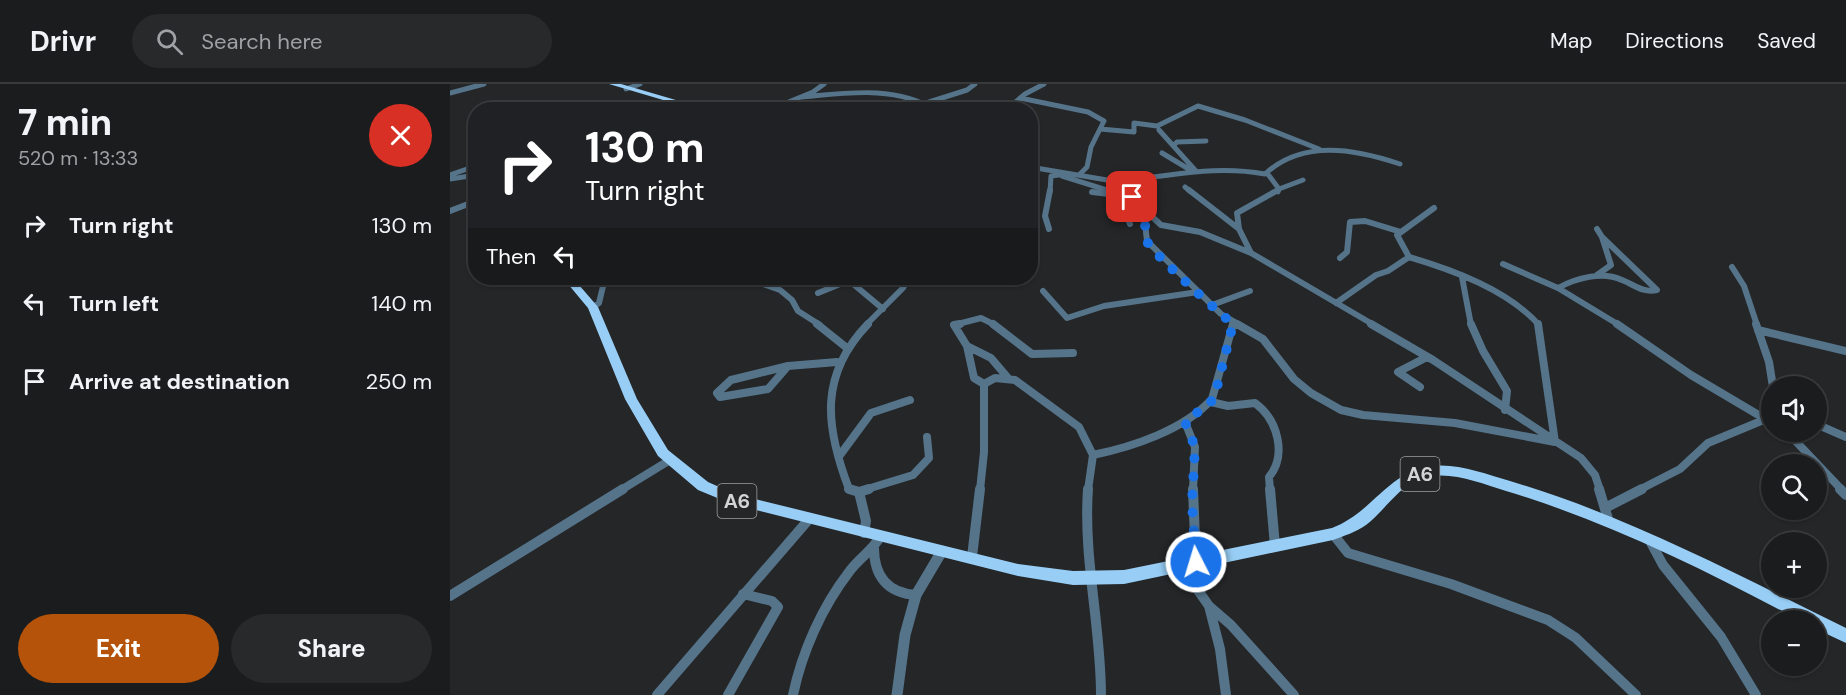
<!DOCTYPE html>
<meta charset="utf-8">
<style>
:root{--surface:#1b1c1e;--page:#28292b;--text:#f1f3f6;--muted:#a0a1a4;--line:#393a3c;--accent:#b45309}
body{margin:0;font-family:"DM Sans",sans-serif;background:var(--page);color:var(--text);height:100vh;display:flex;flex-direction:column;font-size:22px;white-space:nowrap}
*{box-sizing:border-box;margin:0}
p{font-size:20px;color:var(--muted)}
.icon{flex:none;width:33px;height:33px;fill:none;stroke:currentColor;stroke-width:2;stroke-linecap:round;stroke-linejoin:round}
.map{position:relative;flex:1;overflow:hidden}
.drawer{display:flex;flex-direction:column;background:var(--surface);width:450px}
.drawer>*{flex:none}
.top-card{position:absolute;left:18px;top:18px;width:570px;height:183px;border-radius:24px;box-shadow:0 2px 4px #0004,0 0 0 2px var(--line);background:#202124;color:#fff;overflow:hidden}
.tools{position:absolute;left:1311px;top:292px;display:grid;gap:12px}
.tools a{display:grid;place-items:center;width:66px;height:66px;border-radius:50%;background:var(--surface);box-shadow:0 2px 4px #0004,0 0 0 2px var(--line);font-size:30px}
.pin{position:absolute;display:grid;place-items:center;width:51px;height:51px;color:#fff;margin:-26px;border-radius:12px;box-shadow:0 3px 9px #0006}
.me{position:absolute;width:66px;margin:-33px;rotate:355deg;stroke-linejoin:round;filter:drop-shadow(0 0 4px #0008)}
.turn{display:flex;align-items:center;gap:21px;height:126px;padding:0 18px;font-size:27px}
.turn .icon{width:78px;height:78px;stroke-width:2.5}
.turn b{display:block;font-size:42px;line-height:51px}
.then{display:flex;align-items:center;height:57px;padding:0 18px;background:#0003;gap:12px;font-size:22px}
.round{display:grid;place-items:center;flex:none;width:63px;height:63px;border-radius:32px;background:var(--page)}
.overview{display:flex;align-items:center;justify-content:space-between;height:102px;padding:0 18px}
h1{font-size:36px;font-weight:800;line-height:45px}
.button{display:flex;gap:12px;margin-top:auto;padding:12px 18px}
.button a{flex:1;height:69px;border-radius:36px;background:var(--accent);color:#fff;font-size:24px;font-weight:800;line-height:69px;text-align:center}
.button a+a{background:var(--page);color:var(--text)}
ul{padding:0;list-style:none}
li{display:flex;align-items:center;gap:18px;height:78px;padding:0 18px}
li div{flex:1}
li b{display:block;font-size:22px}
li em{font-style:normal}
header{display:flex;align-items:center;gap:36px;box-sizing:border-box;height:84px;padding:0 30px;background:var(--surface);border-bottom:2px solid var(--line)}
header strong{font-size:28px}
nav{display:flex;gap:33px;margin-inline-start:auto;font-size:21px}
.search{width:420px;height:54px;background:var(--page);display:flex;align-items:center;gap:15px;box-sizing:border-box;padding:0 21px;border-radius:33px;color:var(--muted);font-size:22px}
main{display:flex;flex:1;min-height:0}
.map>svg:first-child{display:block}
.lines{fill:none;stroke-linecap:round;stroke-linejoin:round}
.minor-far3{stroke:#557389;stroke-width:5}
.minor-far2{stroke:#557389;stroke-width:6}
.minor-far1{stroke:#557389;stroke-width:8}
.minor{stroke:#557389;stroke-width:10}
.tertiary{stroke:#557389;stroke-width:11}
.trunk{fill:#98cef6;fill-rule:evenodd}
.route{stroke:#1a73e8;stroke-width:10;stroke-dasharray:0 18}
.labels{text-anchor:middle;stroke-width:6;stroke-linejoin:round;paint-order:stroke}
.shield{fill:#242628;stroke:#9ea0a1;stroke-width:1.5}
.shield-label{font-size:20px;font-weight:bold;fill:#d3d4d5}
</style>
<header>
<strong>Drivr</strong>
<div class="search"><svg class="icon" aria-label="search" viewBox="0 0 24 24"><circle cx="10" cy="10" r="6"/><path d="M15 15l6 6"/></svg>Search here</div>
<nav><a>Map</a><a>Directions</a><a>Saved</a></nav>
</header>
<main>
<section class="drawer">
<div class="overview"><div><h1>7 min</h1><p>520 m · 13:33</p></div><a class="round" style="background:#d93025;color:#fff"><svg class="icon" aria-label="close" viewBox="0 0 24 24"><path d="M6 6l12 12M18 6L6 18"/></svg></a></div>
<ul>
<li><svg class="icon" aria-label="right" viewBox="0 0 24 24"><path d="M7 20v-9h11M14 6l5 5-5 5"/></svg><div><b>Turn right</b></div><em>130 m</em></li>
<li><svg class="icon" aria-label="left" viewBox="0 0 24 24"><path d="M17 20v-9H6M10 6l-5 5 5 5"/></svg><div><b>Turn left</b></div><em>140 m</em></li>
<li><svg class="icon" aria-label="arrive" viewBox="0 0 24 24"><path d="M6 21V4h12l-3 4 3 4H6"/></svg><div><b>Arrive at destination</b></div><em>250 m</em></li>
</ul>
<div class="button"><a>Exit</a><a>Share</a></div>
</section>
<div class="map">
<svg width="1396" height="611" viewBox="0 0 1396 611">
<rect width="100%" height="100%" fill="#242628"/>
<g class="lines">
<path class="minor-far3" d="M176,5L190,0
M0,9L34,0
M352,13C396,9 446,1 485,26
M570,14L638,28L654,37L641,63L637,83L629,91
M476,19L517,6L525,0
M319,26L363,8L374,0
M556,26L575,10L594,0
M650,45L684,48V39L707,42L748,22L795,36L869,65
M709,46L745,86
M724,61L727,58L756,57
M712,69L742,87
M580,83L663,97L675,108
M817,89L829,105L828,108
M0,91L20,84
M612,92L663,108
M0,95L26,91
M663,97C717,94 760,80 815,90C853,55 905,65 950,80
M735,103L741,108
M829,105L853,96
M600,108L601,92L609,91"/>
<path class="minor-far2" d="M658,106L663,108L676,131L661,132
M673,106L711,141L750,148L801,169L924,241
M739,106L789,145
M642,108L659,110
M0,127L26,117
M698,128L695,139L697,157L771,230L790,241
M676,131L680,140
M599,145L595,132L600,106
M1147,145L1152,153
M801,169L789,145L787,129L828,106
M959,173L947,151L984,124
M890,174L897,168L900,138L915,137L951,148
M1053,180L1108,204L1169,241
M1282,183L1294,202L1307,241
M1012,193L1021,241
M296,194L330,206L342,216L348,227L370,241
M402,194V199L433,225
M1108,204C1126,194 1152,187 1172,196C1185,201 1192,209 1207,206L1152,153L1161,181L1147,191
M593,207L617,234L654,222L748,208
M368,209L400,196
M886,219L926,191L938,187L959,173C1003,186 1058,206 1089,241
M762,221L800,207
M143,223L149,219L155,194
M416,241L453,204L458,194
M504,241L531,234L545,241"/>
<path class="minor-far1" d="M367,240L397,264
M510,240L504,241L517,262
M543,240L582,270L623,269
M787,240L813,255L844,295L861,309L891,326L913,331L1005,339L1105,358L1088,240
M921,240L983,276L1131,374L1145,391L1150,406
M1021,240L1033,267L1057,307L1055,326
M1167,240L1241,291L1322,339
M1306,240L1319,278L1323,303
M1308,246L1396,267
M338,282L318,305L270,313L267,309L281,296Z
M338,282L387,278
M534,300L524,294L517,262L541,274L558,294
M970,303L948,288L977,273
M761,318L778,322L805,319C828,336 837,371 819,393L820,406
M735,338L745,363L743,406
M1366,340L1396,353
M1337,348L1392,406
M390,371L421,329L460,316
M171,406L220,376
M404,406L399,405C375,342 369,291 418,240
M414,406L463,391L479,374L477,353
M530,406L534,368V300L545,294L565,296L629,343L643,371
M638,406L643,371C682,363 734,346 762,315L783,240
M1189,406L1230,385L1258,359L1316,335"/>
<path class="minor" d="M399,405L409,408L416,437L414,449
M638,405C633,474 651,542 651,611
M743,405L746,479
M820,405L825,462
M1149,405L1158,435
M1390,405L1396,411
M409,408L419,405
M1157,423L1192,405
M883,450L898,469L1001,500L1098,536L1126,554L1186,611
M1199,455L1213,481L1271,553L1306,611
M424,464C424,492 437,509 466,511
M522,473L530,405
M731,482L759,522L770,565L776,611
M0,512L173,405
M759,522L781,541L844,611
M207,611L360,434
M278,611L328,523L322,517L293,510
M343,611C352,568 372,523 399,488C408,475 422,467 430,453"/>
<path class="tertiary" d="M447,611L455,551L466,511L492,467"/>
<path class="trunk" d="M159,0H171L260,26H247Z
M113,194H123L148,223L187,315L218,366L258,398L285,410L568,480L623,487L674,486L882,444C921,429 935,393 975,383C1003,377 1033,389 1060,397C1178,432 1286,490 1396,544V559L1366,545V537H1351C1255,486 1159,438 1056,407C1031,399 1002,387 976,393C950,399 936,426 916,441C906,448 894,452 883,456L674,500L623,501L568,492L282,420L248,406L208,372L175,315L138,224Z"/>
</g>
<g class="lines">
<path class="route" d="M682,113L698,128C696,136 693,147 696,156C702,169 768,228 783,240L767,303L761,318L735,338L745,363L742,419L746,478"/>
</g>
<g class="labels">
<g class="shield">
<rect x="950.5" y="373" width="39" height="34" rx="4.5"/>
<rect x="267.5" y="400" width="39" height="34" rx="4.5"/>
</g>
<g class="shield-label">
<text x="970" y="397">A6</text>
<text x="287" y="424">A6</text>
</g>
</g>
</svg>
<div class="tools">
<a><svg class="icon" aria-label="sound" viewBox="0 0 24 24"><path d="M4 9h4l5-4v14l-5-4H4zM17 9q2 3 0 6"/></svg></a>
<a><svg class="icon" aria-label="search" viewBox="0 0 24 24"><circle cx="10" cy="10" r="6"/><path d="M15 15l6 6"/></svg></a>
<a>+</a>
<a>−</a>
</div>
<div class="pin" style="left:682px;top:113px;background:#d93025"><svg class="icon" aria-label="arrive" viewBox="0 0 24 24"><path d="M6 21V4h12l-3 4 3 4H6"/></svg></div>
<svg class="me" style="left:746px;top:478px" viewBox="-20 -20 40 40"><circle r="17" fill="#1a73e8" stroke="#fff" stroke-width="3"/><path d="M0-11L8 9 0 5-8 9z" fill="#fff"/></svg>
<div class="top-card">
<div class="turn"><svg class="icon" aria-label="right" viewBox="0 0 24 24"><path d="M7 20v-9h11M14 6l5 5-5 5"/></svg><div><b>130 m</b>Turn right</div></div>
<div class="then">Then<svg class="icon" aria-label="left" viewBox="0 0 24 24"><path d="M17 20v-9H6M10 6l-5 5 5 5"/></svg></div>
</div>
</div>
</main>
